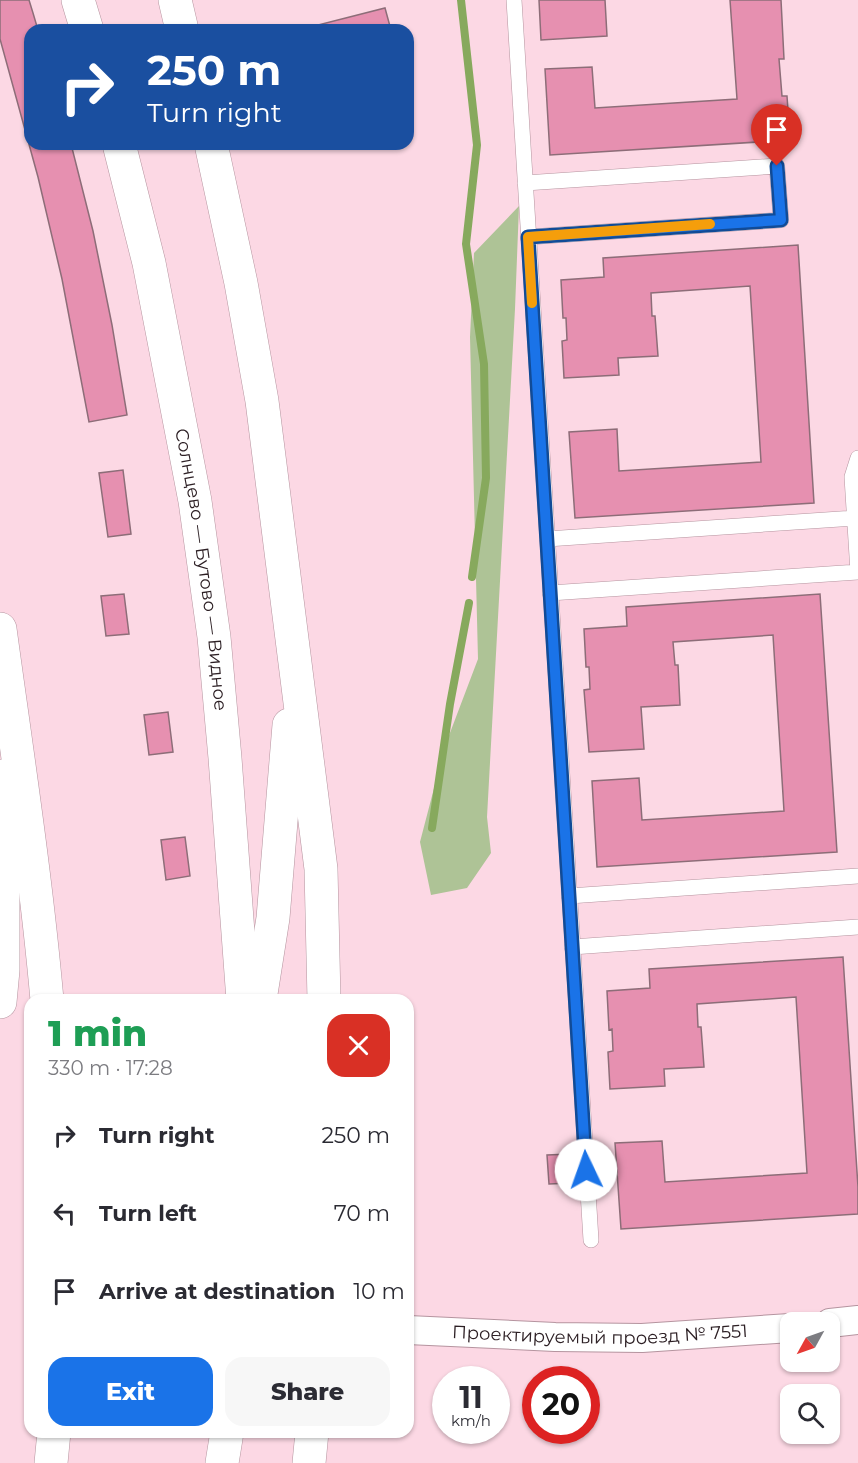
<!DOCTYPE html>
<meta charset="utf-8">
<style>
:root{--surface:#fff;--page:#f7f7f7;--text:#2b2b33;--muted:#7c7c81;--accent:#1a73e8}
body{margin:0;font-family:Montserrat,sans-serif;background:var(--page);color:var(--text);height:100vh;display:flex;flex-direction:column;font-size:22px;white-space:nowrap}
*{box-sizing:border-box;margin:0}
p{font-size:20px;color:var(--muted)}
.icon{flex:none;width:33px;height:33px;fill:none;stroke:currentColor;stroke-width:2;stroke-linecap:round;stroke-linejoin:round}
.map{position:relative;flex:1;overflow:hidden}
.panel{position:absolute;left:24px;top:994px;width:390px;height:444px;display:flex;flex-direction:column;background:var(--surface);border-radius:18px;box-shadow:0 2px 4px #0004}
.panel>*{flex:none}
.banner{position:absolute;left:24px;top:24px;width:390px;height:126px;border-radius:18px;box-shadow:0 2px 4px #0004;background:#1a4fa0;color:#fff;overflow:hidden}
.needle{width:39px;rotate:230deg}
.controls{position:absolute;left:780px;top:1312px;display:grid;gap:12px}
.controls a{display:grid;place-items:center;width:60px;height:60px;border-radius:12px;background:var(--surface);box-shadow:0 2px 4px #0004;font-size:30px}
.speed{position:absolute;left:432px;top:1366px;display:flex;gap:12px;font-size:30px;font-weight:700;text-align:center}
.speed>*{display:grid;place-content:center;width:78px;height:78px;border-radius:50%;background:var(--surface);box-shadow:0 2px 4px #0004;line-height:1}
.speed small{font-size:15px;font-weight:400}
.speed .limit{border:9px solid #d22;background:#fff;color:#111}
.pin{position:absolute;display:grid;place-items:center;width:51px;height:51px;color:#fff;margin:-62px -26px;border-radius:50% 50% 50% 0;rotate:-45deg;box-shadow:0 0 6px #0007}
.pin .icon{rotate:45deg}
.me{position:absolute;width:66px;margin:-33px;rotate:357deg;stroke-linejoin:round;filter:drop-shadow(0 0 4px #0008)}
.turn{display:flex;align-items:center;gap:21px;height:126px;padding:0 24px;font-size:27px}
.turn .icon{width:78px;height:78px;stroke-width:2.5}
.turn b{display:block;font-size:42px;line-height:51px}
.round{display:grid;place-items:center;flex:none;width:63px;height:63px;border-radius:18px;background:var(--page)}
.headline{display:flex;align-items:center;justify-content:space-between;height:102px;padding:0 24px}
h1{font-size:36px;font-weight:800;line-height:45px;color:#1e9e55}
.button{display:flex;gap:12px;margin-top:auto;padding:12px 24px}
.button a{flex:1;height:69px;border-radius:18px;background:var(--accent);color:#fff;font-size:24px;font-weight:800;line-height:69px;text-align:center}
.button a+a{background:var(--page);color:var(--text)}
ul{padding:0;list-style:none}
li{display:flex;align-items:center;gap:18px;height:78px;padding:0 24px}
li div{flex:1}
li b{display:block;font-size:22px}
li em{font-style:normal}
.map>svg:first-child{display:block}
.green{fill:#aec396}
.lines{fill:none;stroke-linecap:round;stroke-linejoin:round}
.stream{stroke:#87a95d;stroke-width:8}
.building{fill:#e690b0;stroke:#8d6d78;stroke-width:1.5}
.lane-casing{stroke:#b5949f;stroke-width:16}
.street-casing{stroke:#b5949f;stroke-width:30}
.secondary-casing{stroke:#b5949f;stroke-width:34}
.lane{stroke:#fff;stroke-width:15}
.street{stroke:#fff;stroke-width:28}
.secondary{stroke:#fff;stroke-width:33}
.route-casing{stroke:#114b97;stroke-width:15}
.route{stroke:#1a73e8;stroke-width:10}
.slow{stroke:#f59e0b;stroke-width:10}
.labels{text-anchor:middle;stroke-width:5;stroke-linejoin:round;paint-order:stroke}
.street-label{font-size:18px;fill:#2d2025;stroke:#fff}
</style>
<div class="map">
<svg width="858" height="1463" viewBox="0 0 858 1463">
<rect width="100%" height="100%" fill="#fcd8e4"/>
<path class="green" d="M519,206L515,309L487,817L491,853L467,888L431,895L420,842L445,746L478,659L470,337L474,253Z"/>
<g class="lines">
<path class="stream" d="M461,0L477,145L466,244L484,364L486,478L472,577
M432,828L450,704L469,603"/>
</g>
<path class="building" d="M0,0H29L33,13L38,30H30V144H71L93,231L112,325L127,415L89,422L62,279L38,177L0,39Z
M539,0H605L607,36L541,40Z
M730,0H781L784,59H779L782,96H787L790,140L550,155L545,69L592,67L595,108L737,99Z
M385,8L391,30H319L318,25Z
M798,245L814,503L575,518L569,432L617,429L619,471L761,462L750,286L651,293L652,316H655L658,356L618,358L619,375L564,378L562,341L567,340L566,318H563L561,280L604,277L603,258Z
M123,470L131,534L108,537L99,473Z
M124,594L129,634L106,636L101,596Z
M820,594L837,852L597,867L592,781L639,778L642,820L784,811L773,635L673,642L675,665H678L680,705L641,707L644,749L589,752L584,690L590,689L589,667H586L584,629L627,626L626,607Z
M168,712L173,752L149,755L144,715Z
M185,837L190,876L166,880L161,840Z
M843,957L858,1187V1214L621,1229L615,1143L662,1141L665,1182L807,1173L796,997L697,1004L698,1027H701L704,1067L664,1069L665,1086L610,1089L608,1052L613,1051L612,1029L609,1030L607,991L650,988L649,969Z
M571,1154L572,1183L549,1184L547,1155Z"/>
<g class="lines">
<defs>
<path id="lane" d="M514,0L591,1240
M525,183L777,166L781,220L528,237
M858,458L852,477L858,572
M547,539L855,518
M550,593L858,572
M569,896L858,876
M572,947L858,927"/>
<g id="street">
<path d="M830,1323L858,1320"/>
<path id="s1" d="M408,1330L555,1337L642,1338L790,1328"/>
</g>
<g id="secondary">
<path d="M78,0L87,30"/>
<path d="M175,0L182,30"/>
<path id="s2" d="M119,144L149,263L195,501L214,637L225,758L243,1000"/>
<path d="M211,144L241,283L262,401L321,869L324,1000"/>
<path d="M0,629C17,753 36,876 47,1000"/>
<path d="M260,1000L273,918L289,725"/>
<path d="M0,1002L3,970V776"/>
<path d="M51,1463L54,1432"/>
<path d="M222,1463L227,1432"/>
<path d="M309,1463L312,1432"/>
</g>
</defs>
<use href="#lane" class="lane-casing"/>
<use href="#street" class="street-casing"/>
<use href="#secondary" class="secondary-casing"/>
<use href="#lane" class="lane"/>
<use href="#street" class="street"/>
<use href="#secondary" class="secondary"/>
</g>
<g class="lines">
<defs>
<path id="route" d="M586,1170L528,237L781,220L777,166"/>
</defs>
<use href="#route" class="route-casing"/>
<use href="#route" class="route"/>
<path class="slow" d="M532,303L528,237L710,224"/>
</g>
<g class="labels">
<g class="street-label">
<text dy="6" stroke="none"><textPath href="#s2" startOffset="434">Солнцево — Бутово — Видное</textPath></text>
<text dy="6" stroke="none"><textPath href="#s1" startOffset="192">Проектируемый проезд № 7551</textPath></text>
</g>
</g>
</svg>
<div class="controls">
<a><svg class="needle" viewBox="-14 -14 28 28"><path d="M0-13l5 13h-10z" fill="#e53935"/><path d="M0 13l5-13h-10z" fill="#7c7c81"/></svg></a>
<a><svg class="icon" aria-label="search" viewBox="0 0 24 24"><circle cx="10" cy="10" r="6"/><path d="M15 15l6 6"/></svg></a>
</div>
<div class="speed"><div>11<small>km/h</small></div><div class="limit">20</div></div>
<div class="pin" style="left:777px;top:166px;background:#d93025"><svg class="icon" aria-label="arrive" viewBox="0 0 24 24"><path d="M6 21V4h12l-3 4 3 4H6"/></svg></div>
<svg class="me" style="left:586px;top:1170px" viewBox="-20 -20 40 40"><circle r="19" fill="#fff"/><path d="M0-13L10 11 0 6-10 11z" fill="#1a73e8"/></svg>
<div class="banner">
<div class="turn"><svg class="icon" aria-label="right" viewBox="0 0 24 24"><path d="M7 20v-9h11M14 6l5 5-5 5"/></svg><div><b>250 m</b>Turn right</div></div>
</div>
<section class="panel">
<div class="headline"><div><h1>1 min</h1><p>330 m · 17:28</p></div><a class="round" style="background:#d93025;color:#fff"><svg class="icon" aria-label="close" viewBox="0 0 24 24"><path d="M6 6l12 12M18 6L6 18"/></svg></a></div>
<ul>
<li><svg class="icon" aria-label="right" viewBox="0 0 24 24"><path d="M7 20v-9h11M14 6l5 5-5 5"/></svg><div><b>Turn right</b></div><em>250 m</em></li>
<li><svg class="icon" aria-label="left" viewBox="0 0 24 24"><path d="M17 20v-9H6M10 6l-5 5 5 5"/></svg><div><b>Turn left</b></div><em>70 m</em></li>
<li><svg class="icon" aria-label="arrive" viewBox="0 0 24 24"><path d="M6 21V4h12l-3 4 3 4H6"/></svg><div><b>Arrive at destination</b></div><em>10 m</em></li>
</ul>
<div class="button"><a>Exit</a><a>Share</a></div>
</section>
</div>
